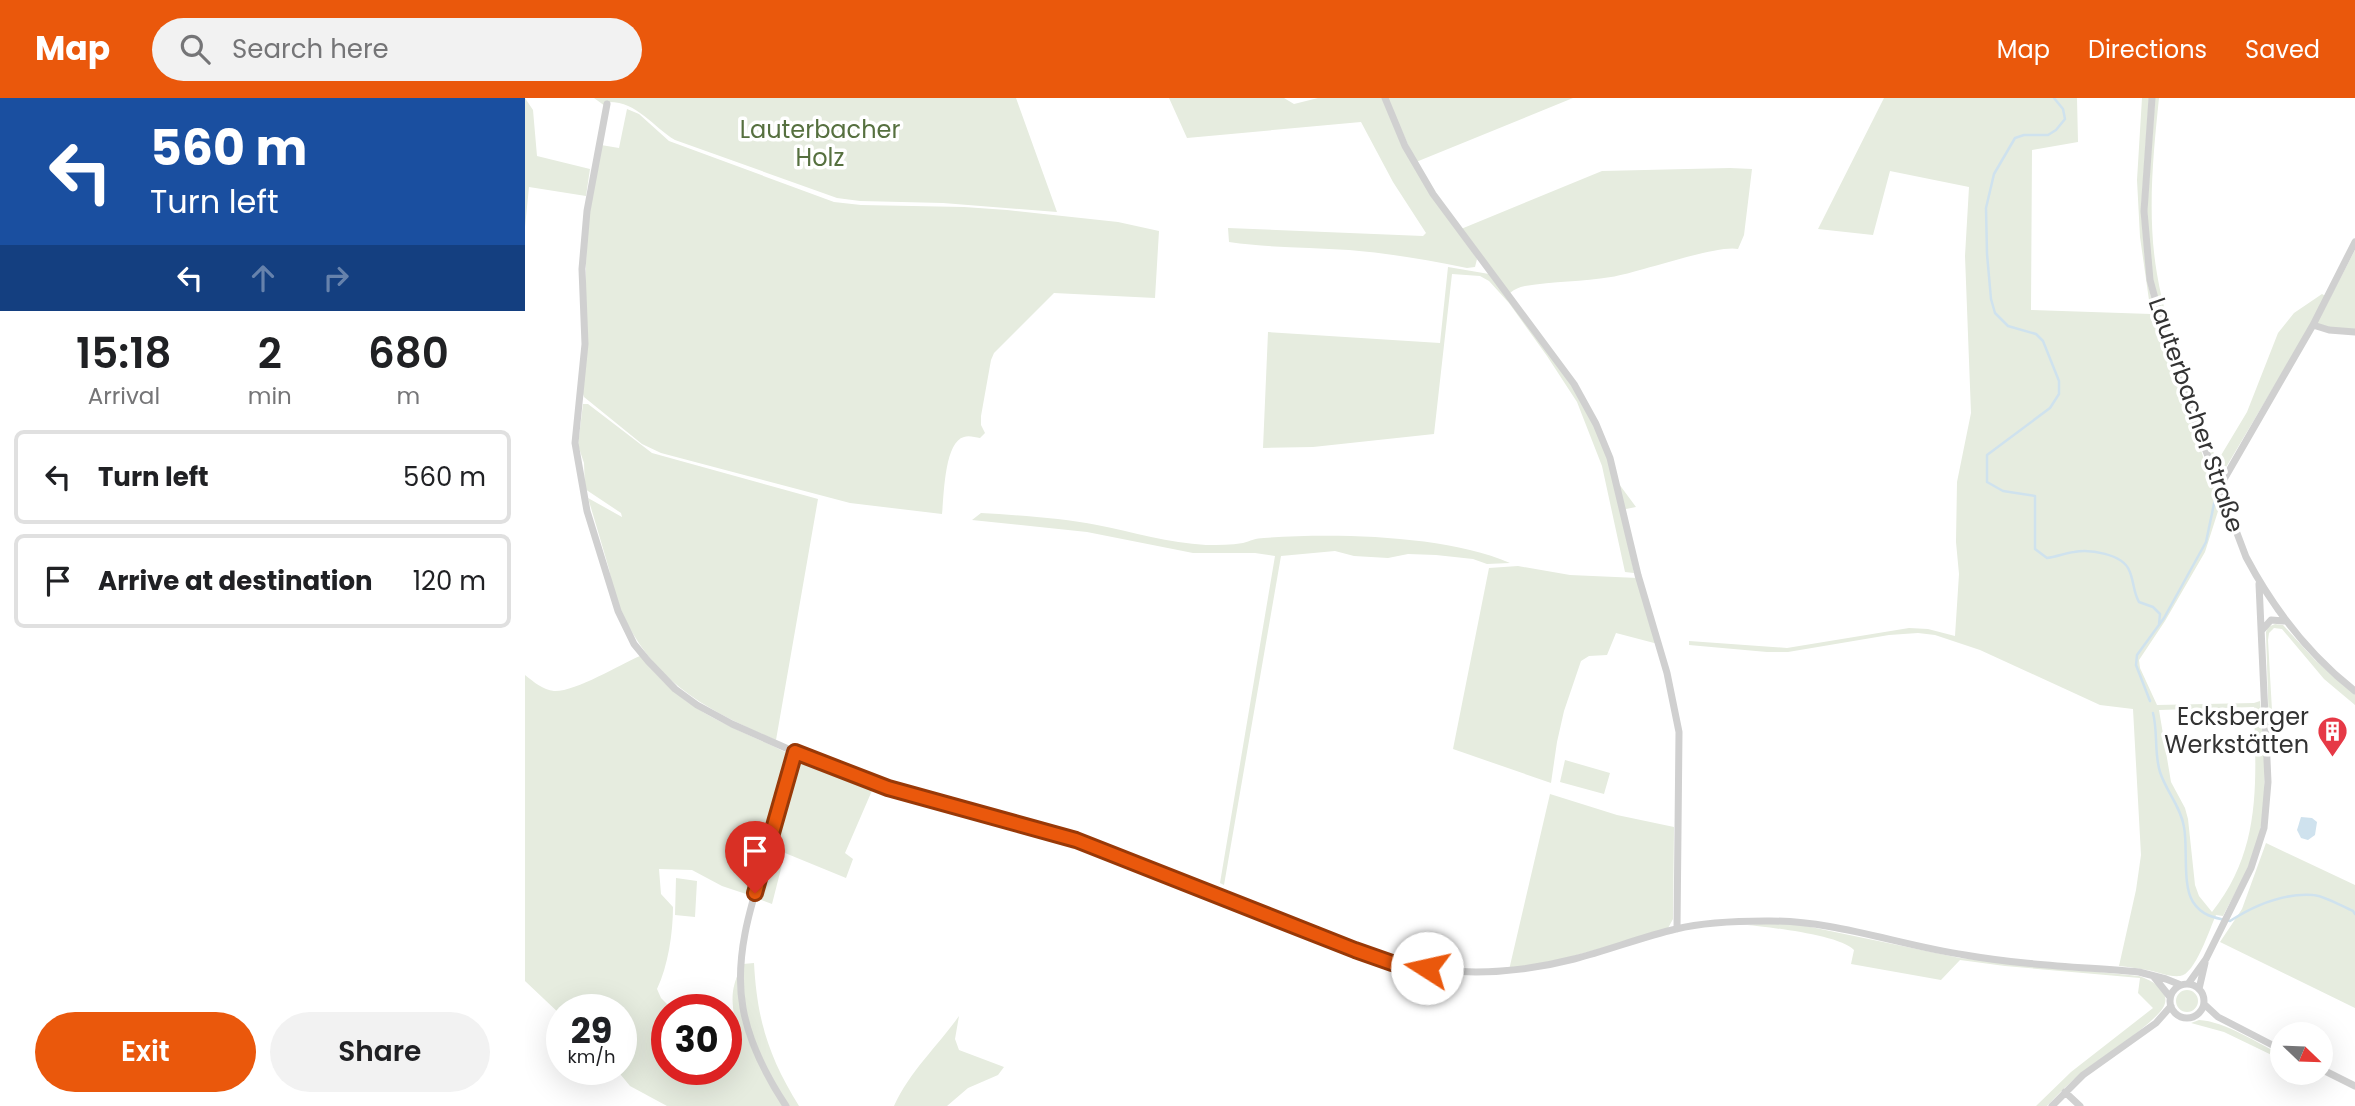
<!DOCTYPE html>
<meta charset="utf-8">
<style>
:root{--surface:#fff;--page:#f2f2f2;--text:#202124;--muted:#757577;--line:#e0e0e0;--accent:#ea580c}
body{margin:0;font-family:Poppins,sans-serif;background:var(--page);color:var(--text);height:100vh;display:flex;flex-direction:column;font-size:26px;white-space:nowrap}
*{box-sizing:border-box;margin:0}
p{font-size:23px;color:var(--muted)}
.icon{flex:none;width:38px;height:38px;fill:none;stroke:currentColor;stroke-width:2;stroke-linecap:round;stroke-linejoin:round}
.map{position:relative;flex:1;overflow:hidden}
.sheet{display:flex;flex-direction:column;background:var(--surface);width:525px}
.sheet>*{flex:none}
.hud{background:#1a4fa0;color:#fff;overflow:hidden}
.needle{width:46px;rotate:113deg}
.controls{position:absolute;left:1745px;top:924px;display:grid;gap:14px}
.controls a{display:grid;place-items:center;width:63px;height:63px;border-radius:50%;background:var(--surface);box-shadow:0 7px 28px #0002;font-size:35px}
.speed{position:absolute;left:21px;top:896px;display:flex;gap:14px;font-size:35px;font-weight:700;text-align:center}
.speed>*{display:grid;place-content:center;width:91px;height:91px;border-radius:50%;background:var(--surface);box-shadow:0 7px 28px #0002;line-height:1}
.speed small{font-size:18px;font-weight:400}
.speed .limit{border:10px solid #d22;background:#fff;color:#111}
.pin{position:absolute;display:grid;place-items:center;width:60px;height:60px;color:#fff;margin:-72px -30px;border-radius:50% 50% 50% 0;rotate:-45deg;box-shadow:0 0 7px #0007}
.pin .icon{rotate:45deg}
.me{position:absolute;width:77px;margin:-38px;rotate:280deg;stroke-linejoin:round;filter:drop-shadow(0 0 5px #0008)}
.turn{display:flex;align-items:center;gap:24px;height:147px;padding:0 35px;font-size:32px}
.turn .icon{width:91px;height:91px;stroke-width:2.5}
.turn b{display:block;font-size:49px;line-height:60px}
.lanes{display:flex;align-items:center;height:66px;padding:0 35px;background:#0003;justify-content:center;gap:35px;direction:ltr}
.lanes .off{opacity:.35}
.eta{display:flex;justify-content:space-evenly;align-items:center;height:119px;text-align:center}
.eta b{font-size:42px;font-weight:600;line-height:49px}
.button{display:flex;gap:14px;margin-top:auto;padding:14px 35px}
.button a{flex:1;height:80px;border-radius:42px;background:var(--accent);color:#fff;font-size:28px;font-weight:600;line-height:80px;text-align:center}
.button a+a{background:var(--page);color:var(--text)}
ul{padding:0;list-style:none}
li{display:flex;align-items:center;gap:21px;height:94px;margin:0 14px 10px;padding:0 21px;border:4px solid var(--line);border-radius:10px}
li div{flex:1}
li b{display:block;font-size:26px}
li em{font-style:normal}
header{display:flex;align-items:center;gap:42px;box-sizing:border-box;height:98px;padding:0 35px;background:var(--accent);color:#fff}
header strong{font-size:33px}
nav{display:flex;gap:38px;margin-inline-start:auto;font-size:24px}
.search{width:490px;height:63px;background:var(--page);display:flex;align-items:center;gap:18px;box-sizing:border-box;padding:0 24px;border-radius:38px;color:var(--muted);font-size:26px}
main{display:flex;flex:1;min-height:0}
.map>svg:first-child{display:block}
.green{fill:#e6ecdf;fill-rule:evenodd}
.water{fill:#cfe2ee}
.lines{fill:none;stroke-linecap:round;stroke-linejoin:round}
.stream{stroke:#cfe2ee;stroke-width:2.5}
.street{stroke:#d0d0d0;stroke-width:7}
.route-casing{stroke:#983908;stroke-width:18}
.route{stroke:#ea580c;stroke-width:12}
.labels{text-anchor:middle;stroke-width:7;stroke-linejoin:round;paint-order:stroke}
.park-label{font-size:24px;fill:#56703f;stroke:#fff}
.street-label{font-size:24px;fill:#333;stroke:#fff}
.poi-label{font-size:24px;fill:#333;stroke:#fff;text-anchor:end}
</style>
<header>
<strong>Map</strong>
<div class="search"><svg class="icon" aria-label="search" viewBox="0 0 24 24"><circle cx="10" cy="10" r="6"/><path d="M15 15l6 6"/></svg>Search here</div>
<nav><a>Map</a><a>Directions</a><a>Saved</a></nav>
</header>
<main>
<section class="sheet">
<div class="hud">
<div class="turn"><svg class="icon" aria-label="left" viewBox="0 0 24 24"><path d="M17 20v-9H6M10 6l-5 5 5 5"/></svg><div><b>560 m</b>Turn left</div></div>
<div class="lanes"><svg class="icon" aria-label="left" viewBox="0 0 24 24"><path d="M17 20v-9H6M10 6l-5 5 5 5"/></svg><svg class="icon off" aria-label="ahead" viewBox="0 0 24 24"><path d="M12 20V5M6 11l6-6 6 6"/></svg><svg class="icon off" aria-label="right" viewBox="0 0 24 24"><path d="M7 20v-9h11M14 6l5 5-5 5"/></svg></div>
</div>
<div class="eta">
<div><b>15:18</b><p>Arrival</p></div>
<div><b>2</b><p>min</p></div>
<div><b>680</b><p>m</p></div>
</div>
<ul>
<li><svg class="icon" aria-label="left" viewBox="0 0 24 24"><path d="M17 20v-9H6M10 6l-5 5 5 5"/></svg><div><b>Turn left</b></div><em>560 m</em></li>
<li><svg class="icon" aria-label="arrive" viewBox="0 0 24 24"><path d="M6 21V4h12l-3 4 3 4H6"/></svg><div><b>Arrive at destination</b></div><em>120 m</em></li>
</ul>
<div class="button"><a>Exit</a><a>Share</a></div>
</section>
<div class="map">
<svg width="1830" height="1008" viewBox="0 0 1830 1008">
<rect width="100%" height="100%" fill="#fff"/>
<path class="green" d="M0,0L8,12L12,58L65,71L61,98L4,89L0,129Z
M69,0H491L532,114L418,105L335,103L312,100L150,42C127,28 111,2 81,4L80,8Z
M644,0H759L769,6L793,0H858L879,49L952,161L950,169L942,170C903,162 863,155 824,152C784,149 744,150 704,144L703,130L898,138L901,135L868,84L836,24L662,40Z
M862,0H1048L891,64Z
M1359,0H1552L1553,44L1507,52L1506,212L1626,216L1615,139L1612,82L1617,0H1624L1616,113L1622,182L1630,217L1642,255L1695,407L1680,454L1640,523L1614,562L1615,570L1632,607L1729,605L1735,603C1739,645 1743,692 1735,733C1729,763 1712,791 1698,818L1691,817C1685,830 1670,877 1655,878C1643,879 1634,874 1622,872C1613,870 1603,869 1594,868L1611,792L1616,757L1608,611L1575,607L1455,552L1410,537L1393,535L1364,537L1263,554H1242L1164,547V543L1262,550L1384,530L1403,531L1430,538L1434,476L1431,444L1432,384L1446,315L1440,158L1444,89L1365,73L1348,137L1293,131ZM1729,609C1731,684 1737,751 1687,814L1674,798L1670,787L1663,721L1660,710L1646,684L1634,612Z
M1630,0H1634C1628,58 1622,118 1632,176C1643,241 1671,302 1692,364L1722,314L1753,235L1769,215L1797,196L1802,199L1700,371H1694L1689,368L1650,262L1627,181L1622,113Z
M102,11L114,16L144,43L309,104L336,107L439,109L482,112L593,124L634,133L630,200L529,195L469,255L466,262L456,318V327L460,335L455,340C450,339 443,337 439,339C419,344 419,399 417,416L325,405L136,355L117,346L59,299L58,296L62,125L76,47L94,50Z
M1205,70L1227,71L1219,137L1213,151C1193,146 1113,175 1086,179C1058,184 1028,183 1000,188C994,189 990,191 985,195L936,131L1077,73Z
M1830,152V233L1791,227Z
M923,169L964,176L1050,291L1066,319L1094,386L1111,409L1096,412L1109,475L1100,474L1077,368L1052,304L1022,258L984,205L964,183L955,178L927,176L909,336L788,349L738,350L743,234L915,245Z
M58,306H63L127,355L293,401L251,642C183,613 127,584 96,512C90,500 87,485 84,471C77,447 70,423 63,400L97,419L96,415L60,391L59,365L53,347Z
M456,415C491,417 537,420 572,427C608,434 644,445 681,447C694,447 706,447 718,445C725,443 731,440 739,440C810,435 920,437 985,465L962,466L948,461L911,457L883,456L863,460L829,458L810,453L756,458L699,787L695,785L750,458L730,455H668L562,434L447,422Z
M993,468L1045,477L1113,480L1133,546L1091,535L1082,557L1064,558L1056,563L1039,613L1032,644L1026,685L928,651L964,470Z
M1750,526L1758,527L1790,562L1830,597V607L1799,581L1757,531L1749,530L1744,535L1743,542L1748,630H1744L1741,534L1743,529Z
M115,558C131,577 148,595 170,609C199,628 231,639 262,655L265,662L263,676L227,798L197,788L167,772L134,771L136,796L148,809C148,835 143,868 132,891L136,900L148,912H142V971H201V932L214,946L216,945C208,913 201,896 218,866L229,865C232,922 244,960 274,1008H142L105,988L91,971H96V912H37V918L0,883V577C9,584 18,592 29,593C50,594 94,567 115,558Z
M276,659L349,688L320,755L328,761L321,780L260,755L247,806L231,800L272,662Z
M1040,662L1085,675L1079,696L1035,684Z
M1025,696L1092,717L1149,729L1148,821L1142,832L1041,860L984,872Z
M1741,745L1830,787V910L1695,844L1717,811Z
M151,780L172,783L170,819L150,817Z
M1250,825L1281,828L1435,860L1614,878C1626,882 1646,892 1639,908C1630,926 1575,960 1558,974C1545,984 1533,996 1522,1008H1511L1546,974L1628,910L1613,895L1615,880L1480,868L1435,862L1416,882L1326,866L1329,852C1315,837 1243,829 1222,827Z
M1651 903a11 11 0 1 1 22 0a11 11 0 1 1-22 0Z
M434,918L430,941L434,952L479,969L473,977L443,990L422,1008H369C385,973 412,949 434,918Z
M1674,922C1699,923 1734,946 1757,957V962L1699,934L1666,925Z"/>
<path class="water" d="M1776,719L1787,720L1792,724L1790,737L1783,742L1776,740L1772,732Z"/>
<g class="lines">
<path class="stream" d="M1529,0L1538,11L1540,21L1531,32L1523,37H1499L1490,40L1469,76L1461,110L1462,156L1466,201L1470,215L1483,228L1511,236L1518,243L1534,283V296L1525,310L1462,357V384L1478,393L1510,398V451L1522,460C1531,459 1540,455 1549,454C1565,451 1597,456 1604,472C1609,482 1608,494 1614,504L1628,509L1635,516L1634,526
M1625,603L1611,567L1612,557L1639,520L1681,444L1690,401
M1628,615C1633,634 1629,655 1635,674C1641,693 1656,709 1659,729C1663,749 1657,787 1668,804C1677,818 1690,820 1705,823C1730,807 1758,795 1788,797C1798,797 1818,809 1828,813L1830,816"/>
<path class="street" d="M860,0L880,48L908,96L1049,286L1071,326L1085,360L1113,477L1142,575L1154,634L1152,831
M1627,0L1619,113L1625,182L1647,263L1721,459C1749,512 1783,556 1830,593
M82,6L62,113L57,171L60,246L50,345L62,413L93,513L109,546L123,563L150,591L172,607L207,626L270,654L363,690L551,742L830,852C902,879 975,880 1049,861C1084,852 1117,839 1151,831C1180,824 1211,823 1241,823C1309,822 1373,847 1440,857C1497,867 1556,869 1614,874L1641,881L1656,887
M1788,227L1804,232L1830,234
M1694,390L1788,227L1830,144
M1737,532L1746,522L1759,523
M1629,879L1645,899
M1663,886L1681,861L1726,770L1739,730L1743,684L1734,486
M1645 903a17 17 0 1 1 34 0a17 17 0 1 1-34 0Z
M1674,891L1680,865
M1679,906L1693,919L1757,952
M1796,971L1830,988
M1540,994L1555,1008
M261,1008C242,979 224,945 218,910C208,855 229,798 245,746C252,722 259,698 266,674L270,654
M1527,1008L1558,977L1631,925L1646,908"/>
</g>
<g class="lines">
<defs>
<path id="route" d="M230,795L270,654L363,690L551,742L830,852L867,865L902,870"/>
</defs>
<use href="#route" class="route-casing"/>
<use href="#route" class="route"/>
</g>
<defs>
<symbol id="building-pin" viewBox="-11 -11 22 30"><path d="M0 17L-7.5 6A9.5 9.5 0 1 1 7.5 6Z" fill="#e63946" stroke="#fff"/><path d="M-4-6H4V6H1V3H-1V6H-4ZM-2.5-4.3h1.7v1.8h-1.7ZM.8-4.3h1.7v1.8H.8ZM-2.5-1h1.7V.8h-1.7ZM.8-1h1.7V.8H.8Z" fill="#fff"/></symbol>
</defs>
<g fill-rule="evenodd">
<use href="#building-pin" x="1790" y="616" width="35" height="47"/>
</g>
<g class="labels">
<g class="park-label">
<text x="295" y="40">Lauterbacher<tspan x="295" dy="28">Holz</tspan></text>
</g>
<g class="street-label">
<text transform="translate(1671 317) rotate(71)" y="8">Lauterbacher Straße</text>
</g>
<g class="poi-label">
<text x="1784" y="627">Ecksberger<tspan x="1784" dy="28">Werkstätten</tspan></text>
</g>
</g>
</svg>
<div class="controls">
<a><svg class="needle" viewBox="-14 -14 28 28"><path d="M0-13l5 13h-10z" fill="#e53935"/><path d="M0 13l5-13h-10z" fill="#757577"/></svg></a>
</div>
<div class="speed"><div>29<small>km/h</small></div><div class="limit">30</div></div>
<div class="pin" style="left:230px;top:795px;background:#d93025"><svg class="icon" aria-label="arrive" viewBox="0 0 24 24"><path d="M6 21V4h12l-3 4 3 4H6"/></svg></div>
<svg class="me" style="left:902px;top:870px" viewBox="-20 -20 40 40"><circle r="19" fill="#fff"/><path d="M0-13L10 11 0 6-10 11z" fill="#ea580c"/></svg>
</div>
</main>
